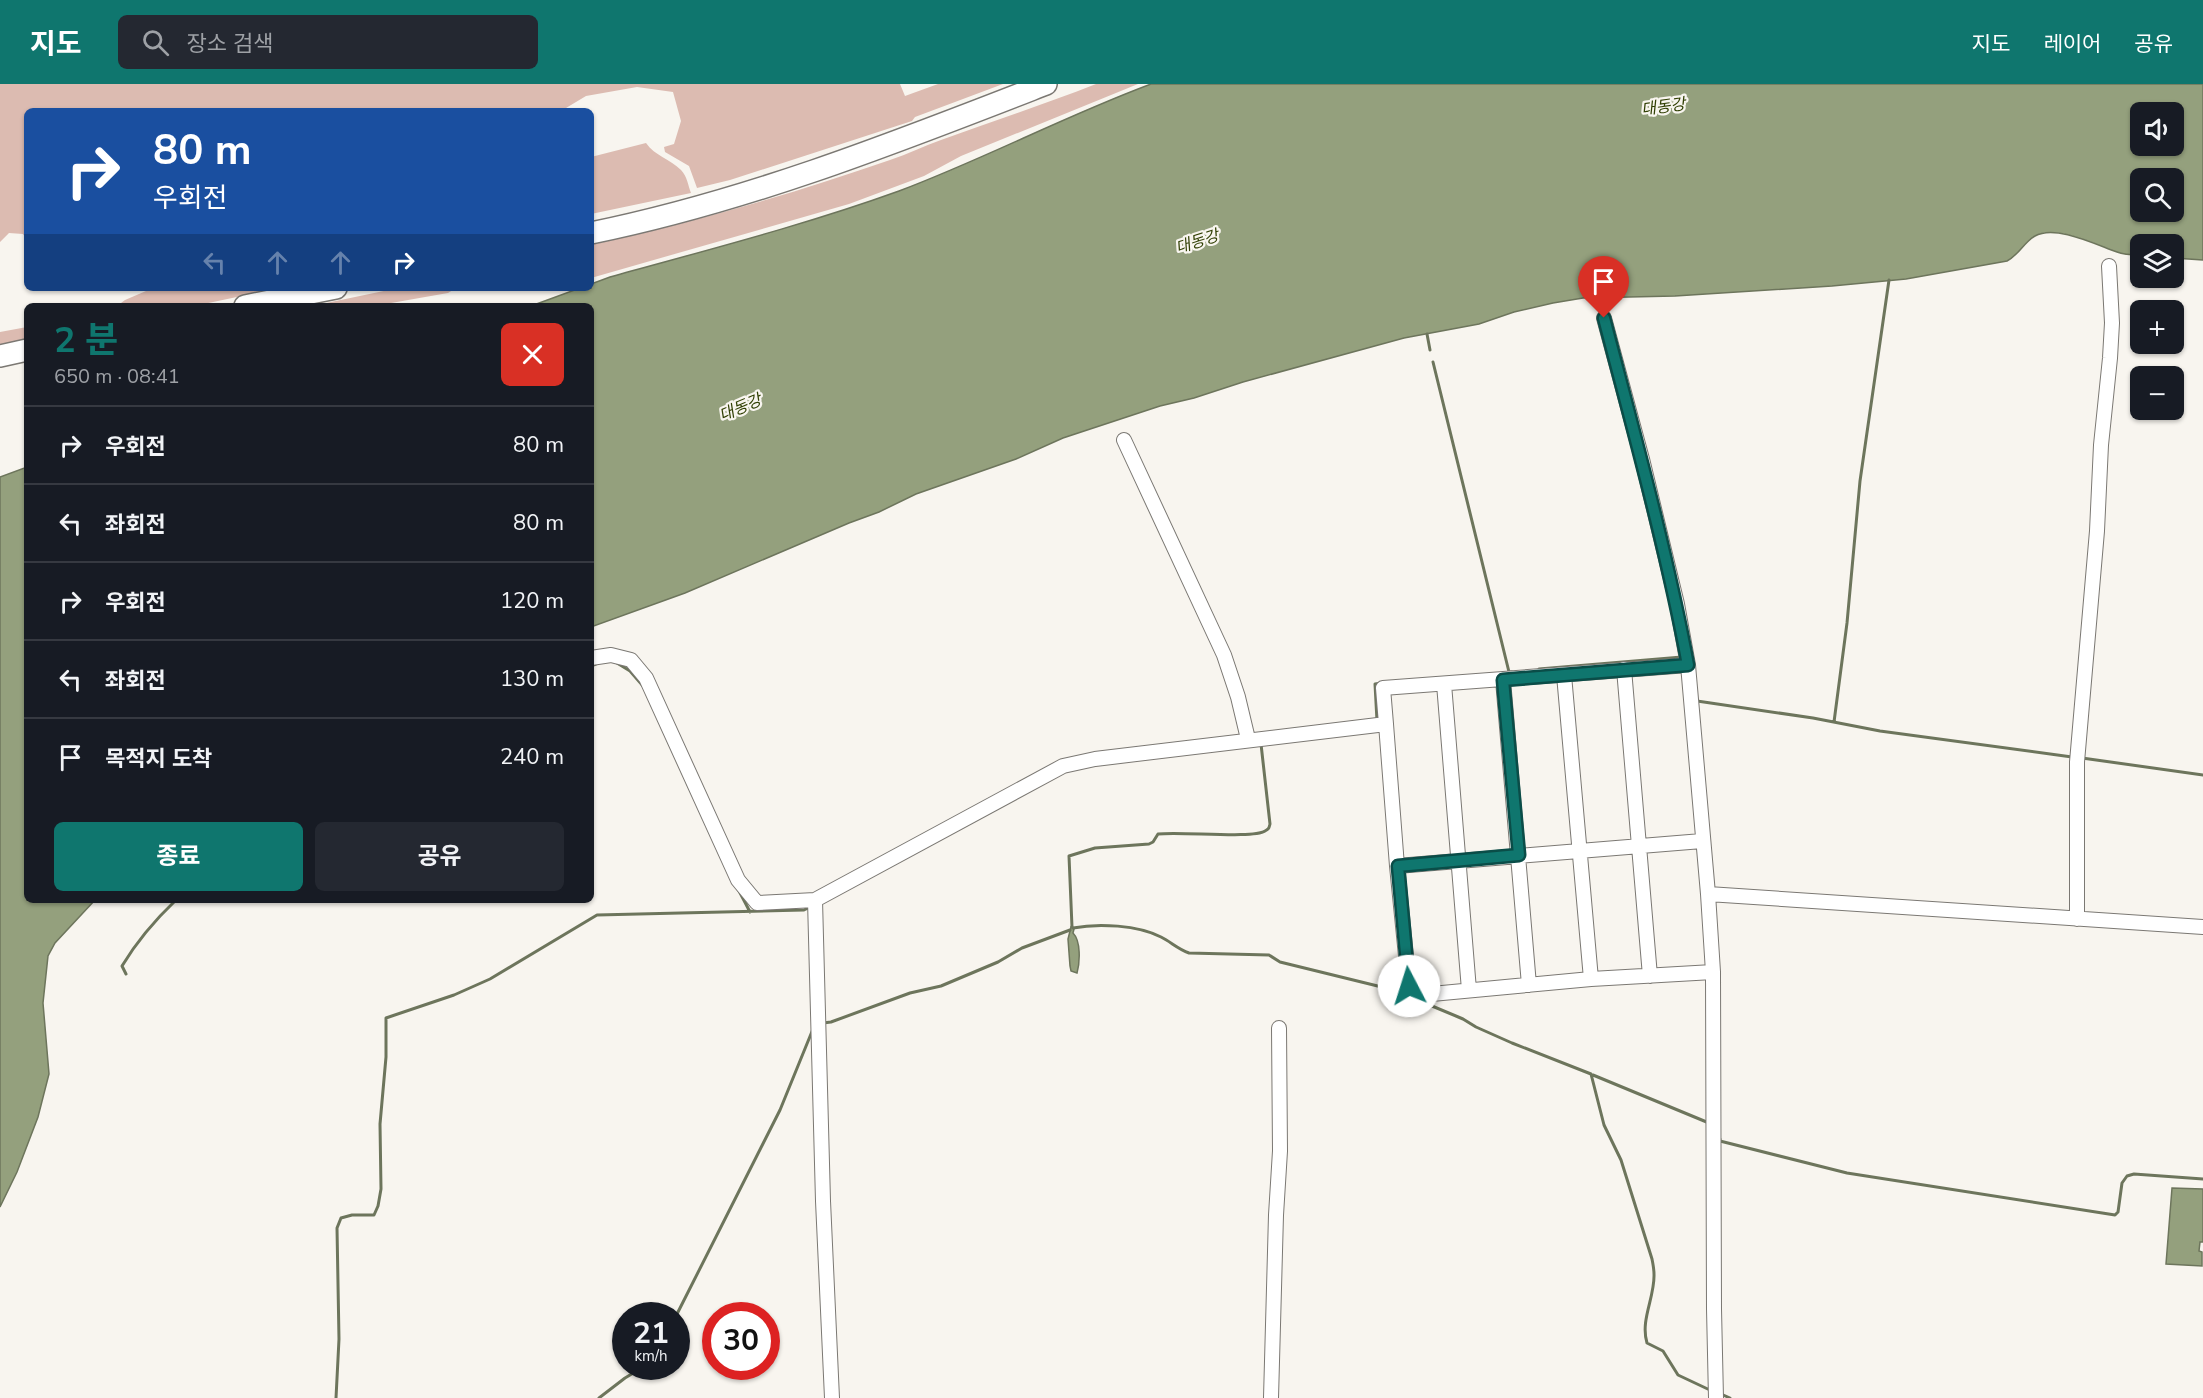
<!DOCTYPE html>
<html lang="ko">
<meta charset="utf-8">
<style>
:root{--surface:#171b24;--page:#242831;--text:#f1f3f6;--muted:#9ea1a6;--line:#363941;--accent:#0f766e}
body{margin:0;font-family:"Nunito Sans","Noto Sans KR",sans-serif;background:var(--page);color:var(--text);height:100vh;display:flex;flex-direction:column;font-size:22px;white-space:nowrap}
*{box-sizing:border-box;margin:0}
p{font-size:20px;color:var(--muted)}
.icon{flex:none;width:33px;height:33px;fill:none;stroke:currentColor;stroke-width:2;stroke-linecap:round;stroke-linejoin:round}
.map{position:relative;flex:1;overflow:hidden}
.drawer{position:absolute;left:24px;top:219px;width:570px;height:600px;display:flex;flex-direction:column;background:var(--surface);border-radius:9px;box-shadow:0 2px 4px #0004}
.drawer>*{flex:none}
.hud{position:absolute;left:24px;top:24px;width:570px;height:183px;border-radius:9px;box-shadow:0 2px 4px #0004;background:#1a4fa0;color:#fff;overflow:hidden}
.fabs{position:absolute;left:2130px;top:18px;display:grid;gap:12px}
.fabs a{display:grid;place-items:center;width:54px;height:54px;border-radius:9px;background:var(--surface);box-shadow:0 2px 4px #0004;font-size:30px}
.speed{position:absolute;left:612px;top:1218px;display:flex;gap:12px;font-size:30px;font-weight:700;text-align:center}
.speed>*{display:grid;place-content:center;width:78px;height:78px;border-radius:50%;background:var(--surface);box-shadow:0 2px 4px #0004;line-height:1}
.speed small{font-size:15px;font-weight:400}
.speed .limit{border:9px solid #d22;background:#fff;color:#111}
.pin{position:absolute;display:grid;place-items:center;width:51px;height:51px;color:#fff;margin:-62px -26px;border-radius:50% 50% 50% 0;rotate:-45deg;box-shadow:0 0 6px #0007}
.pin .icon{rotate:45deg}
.me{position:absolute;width:66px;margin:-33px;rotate:355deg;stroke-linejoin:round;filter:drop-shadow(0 0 4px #0008)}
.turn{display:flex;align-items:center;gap:21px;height:126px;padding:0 30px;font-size:27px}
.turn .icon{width:78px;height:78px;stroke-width:2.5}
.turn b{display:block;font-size:42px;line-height:51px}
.lanes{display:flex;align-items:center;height:57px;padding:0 30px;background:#0003;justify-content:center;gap:30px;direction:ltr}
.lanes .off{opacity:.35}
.round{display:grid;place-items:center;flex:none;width:63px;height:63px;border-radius:9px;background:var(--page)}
.headline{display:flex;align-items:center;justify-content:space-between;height:102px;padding:0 30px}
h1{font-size:36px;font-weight:700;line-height:45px;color:var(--accent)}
.button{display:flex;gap:12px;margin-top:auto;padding:12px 30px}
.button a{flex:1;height:69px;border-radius:9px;background:var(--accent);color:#fff;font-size:24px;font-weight:700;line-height:69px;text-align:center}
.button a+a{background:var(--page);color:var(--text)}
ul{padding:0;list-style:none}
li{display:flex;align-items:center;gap:18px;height:78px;padding:0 30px;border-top:2px solid var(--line)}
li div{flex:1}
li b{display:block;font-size:22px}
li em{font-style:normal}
header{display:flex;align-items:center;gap:36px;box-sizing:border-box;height:84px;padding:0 30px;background:var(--accent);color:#fff}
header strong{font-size:28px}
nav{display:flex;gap:33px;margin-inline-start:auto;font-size:21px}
.search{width:420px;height:54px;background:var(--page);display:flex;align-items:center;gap:15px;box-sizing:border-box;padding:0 21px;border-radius:9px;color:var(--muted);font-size:22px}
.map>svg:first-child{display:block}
.green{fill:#dcbbb1}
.water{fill:#94a07d;stroke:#6d755c;stroke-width:1.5;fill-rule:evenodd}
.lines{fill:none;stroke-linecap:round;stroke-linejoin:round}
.stream{stroke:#6d755c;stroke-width:3}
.minor-casing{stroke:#7b7873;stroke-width:16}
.highway-casing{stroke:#7b7873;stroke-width:24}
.minor{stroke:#fff;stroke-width:14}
.highway{stroke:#fff;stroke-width:21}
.route-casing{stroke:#0a4d48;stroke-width:15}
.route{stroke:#0f766e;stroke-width:10}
.labels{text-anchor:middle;stroke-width:4.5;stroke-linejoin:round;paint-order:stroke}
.water-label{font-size:16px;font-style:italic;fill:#314004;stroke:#f8f5ef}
</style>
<header>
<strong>지도</strong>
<div class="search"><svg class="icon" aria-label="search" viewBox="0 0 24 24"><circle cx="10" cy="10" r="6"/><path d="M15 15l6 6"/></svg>장소 검색</div>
<nav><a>지도</a><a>레이어</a><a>공유</a></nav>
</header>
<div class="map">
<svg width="2203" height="1314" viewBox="0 0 2203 1314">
<rect width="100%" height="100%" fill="#f8f5ef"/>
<path class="green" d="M0,0H900L905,12L938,0H1003L915,33L912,37L730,96L697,104L689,82L665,68L664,63L674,60L681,37L673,8L637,3L586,12L561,27H27V156L23,150L9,149L0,158Z
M1096,0H1138L961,72L924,92L849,120L591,194V161C692,139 792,110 890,76C908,70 924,62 941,56C993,37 1045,20 1096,0Z
M646,59C655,72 670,75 681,86C687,92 688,101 691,109L591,130V73Z
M153,204H280L194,222H117L125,216Z
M398,204H456L448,209L374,222H312Z
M27,243V256L0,262V248Z"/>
<path class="water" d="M1151,0H2203V176L2174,174V160H2140V171C2133,171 2124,171 2117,168C2097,161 2055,140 2035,152C2024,158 2020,170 2007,177L1906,195L1832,202L1675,212L1583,214L1553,219L1514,228L1479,240L1404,254L1243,298L1194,314L1160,322L1063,354L1016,375L916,410L879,428L849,439L685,509L591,543V222H531L580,204H591V200L610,193C707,166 805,141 899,107C984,75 1065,32 1151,0ZM2140,28H2174V62H2140ZM2140,94H2174V128H2140Z
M27,383V816H95L55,859L48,872L43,919L49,990L38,1033L17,1088L0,1123V393Z
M1071,843L1074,845L1073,849C1081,857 1080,878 1077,889L1071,887L1070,882L1068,855Z
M2172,1104L2203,1105V1158H2200L2199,1167L2202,1168V1182L2166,1180Z"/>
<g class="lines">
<path class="stream" d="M1427,250L1430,266
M1433,278L1509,588H1512
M617,579L630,587L643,602
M591,582L598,579
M1539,585L1682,573
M1697,617L1813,634L1880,647L2072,673
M1377,637L1375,600L1382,599
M1834,638L1847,539L1860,397L1889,196
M2082,674L2203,691
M737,803L750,828
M1072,843L1069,772L1095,764L1149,760L1153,758L1158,750C1179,747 1253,755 1265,747C1269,745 1269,744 1270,740L1261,660
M1073,844C1098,839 1138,841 1161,853C1171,858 1178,865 1189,869L1269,871L1280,878L1398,907L1409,912
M126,890L122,882C137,857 155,836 176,816
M1420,917L1463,935L1476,943L1512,959L1591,990L1604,1041L1621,1076L1652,1175C1653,1180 1654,1185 1654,1190C1655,1213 1640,1236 1647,1259L1663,1267L1678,1291L1712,1307
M823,939L831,938L910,909L941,902L998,878L1022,864L1070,846
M1593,991L1709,1039
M1720,1055V1057L1847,1089L2115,1131L2118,1128L2122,1099L2127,1092L2134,1090L2203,1095
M676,1232L780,1026L813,945
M1721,1310L1730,1314
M336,1314L339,1255L337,1144L341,1134L352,1131H374L378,1122L381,1105L380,1040L386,973V934L454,911L490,895L597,831L804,826L810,823
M599,1314L625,1294L645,1282"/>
<defs>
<path id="minor" d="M1604,234L1642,375L1677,520L1688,581L1708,810L1713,888L1714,1225L1716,1314
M1124,356L1224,571L1238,613L1248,655
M591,574L611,571L631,576L646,594L738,796L757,819L815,816L1063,682L1095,675L1386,640L1383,604L1688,581
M1624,585L1650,892
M1564,591L1591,895
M1503,596L1529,901
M1444,600L1469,906
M1386,640L1397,782L1702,757
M1397,782L1409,902L1413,908L1421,911L1591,895L1713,888
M1708,810L2203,843
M815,816L823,1117L832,1314
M2077,835V678L2097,447L2101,361L2110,274L2112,239L2109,182
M1271,1314L1276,1131L1280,1067L1279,944"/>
<path id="highway" d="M591,149C748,117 897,58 1046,0
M245,222L336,204
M0,272L27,266"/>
</defs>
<use href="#minor" class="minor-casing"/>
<use href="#highway" class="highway-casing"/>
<use href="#minor" class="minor"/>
<use href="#highway" class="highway"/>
</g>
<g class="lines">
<defs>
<path id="route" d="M1409,902L1398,782L1519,771L1503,596L1688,581C1666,464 1634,349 1604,234"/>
</defs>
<use href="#route" class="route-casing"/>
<use href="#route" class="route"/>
</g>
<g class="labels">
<g class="water-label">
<text transform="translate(1663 22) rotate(-8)" y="6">대동강</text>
<text transform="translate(1197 157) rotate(-18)" y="6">대동강</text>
<text transform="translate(740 323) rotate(-23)" y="6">대동강</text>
</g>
</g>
</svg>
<div class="fabs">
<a><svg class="icon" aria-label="sound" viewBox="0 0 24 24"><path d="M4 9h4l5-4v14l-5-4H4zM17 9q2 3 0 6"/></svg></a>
<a><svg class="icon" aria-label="search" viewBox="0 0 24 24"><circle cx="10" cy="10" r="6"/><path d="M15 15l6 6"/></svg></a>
<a><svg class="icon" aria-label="layers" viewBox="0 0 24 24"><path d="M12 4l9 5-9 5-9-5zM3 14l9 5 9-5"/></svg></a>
<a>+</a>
<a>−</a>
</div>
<div class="speed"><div>21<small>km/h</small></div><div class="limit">30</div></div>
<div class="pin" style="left:1604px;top:234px;background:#d93025"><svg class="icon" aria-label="arrive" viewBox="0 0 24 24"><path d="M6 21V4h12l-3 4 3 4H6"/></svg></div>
<svg class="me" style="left:1409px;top:902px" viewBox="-20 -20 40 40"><circle r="19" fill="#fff"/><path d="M0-13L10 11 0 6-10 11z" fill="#0f766e"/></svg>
<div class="hud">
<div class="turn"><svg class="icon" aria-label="right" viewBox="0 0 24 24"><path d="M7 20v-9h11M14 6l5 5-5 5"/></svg><div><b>80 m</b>우회전</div></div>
<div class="lanes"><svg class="icon off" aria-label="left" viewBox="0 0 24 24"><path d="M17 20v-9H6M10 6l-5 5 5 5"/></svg><svg class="icon off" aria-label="ahead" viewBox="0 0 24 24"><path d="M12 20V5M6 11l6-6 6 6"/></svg><svg class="icon off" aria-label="ahead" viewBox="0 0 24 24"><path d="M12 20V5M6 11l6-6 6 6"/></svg><svg class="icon" aria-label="right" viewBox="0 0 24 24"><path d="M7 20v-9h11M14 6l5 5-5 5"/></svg></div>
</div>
<section class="drawer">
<div class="headline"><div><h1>2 분</h1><p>650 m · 08:41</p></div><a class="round" style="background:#d93025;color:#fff"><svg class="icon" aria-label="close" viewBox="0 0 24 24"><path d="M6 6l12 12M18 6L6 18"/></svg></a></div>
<ul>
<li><svg class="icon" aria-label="right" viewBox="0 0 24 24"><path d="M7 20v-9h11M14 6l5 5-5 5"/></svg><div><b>우회전</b></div><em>80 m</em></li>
<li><svg class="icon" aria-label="left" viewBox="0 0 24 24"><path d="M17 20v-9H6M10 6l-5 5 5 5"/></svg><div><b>좌회전</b></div><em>80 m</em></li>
<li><svg class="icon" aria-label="right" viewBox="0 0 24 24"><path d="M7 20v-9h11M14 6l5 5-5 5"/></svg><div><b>우회전</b></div><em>120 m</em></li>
<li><svg class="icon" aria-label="left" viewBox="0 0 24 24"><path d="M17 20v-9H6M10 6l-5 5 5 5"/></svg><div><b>좌회전</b></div><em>130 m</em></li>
<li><svg class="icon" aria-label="arrive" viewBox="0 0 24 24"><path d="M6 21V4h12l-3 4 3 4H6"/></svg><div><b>목적지 도착</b></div><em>240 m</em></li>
</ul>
<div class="button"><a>종료</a><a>공유</a></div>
</section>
</div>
